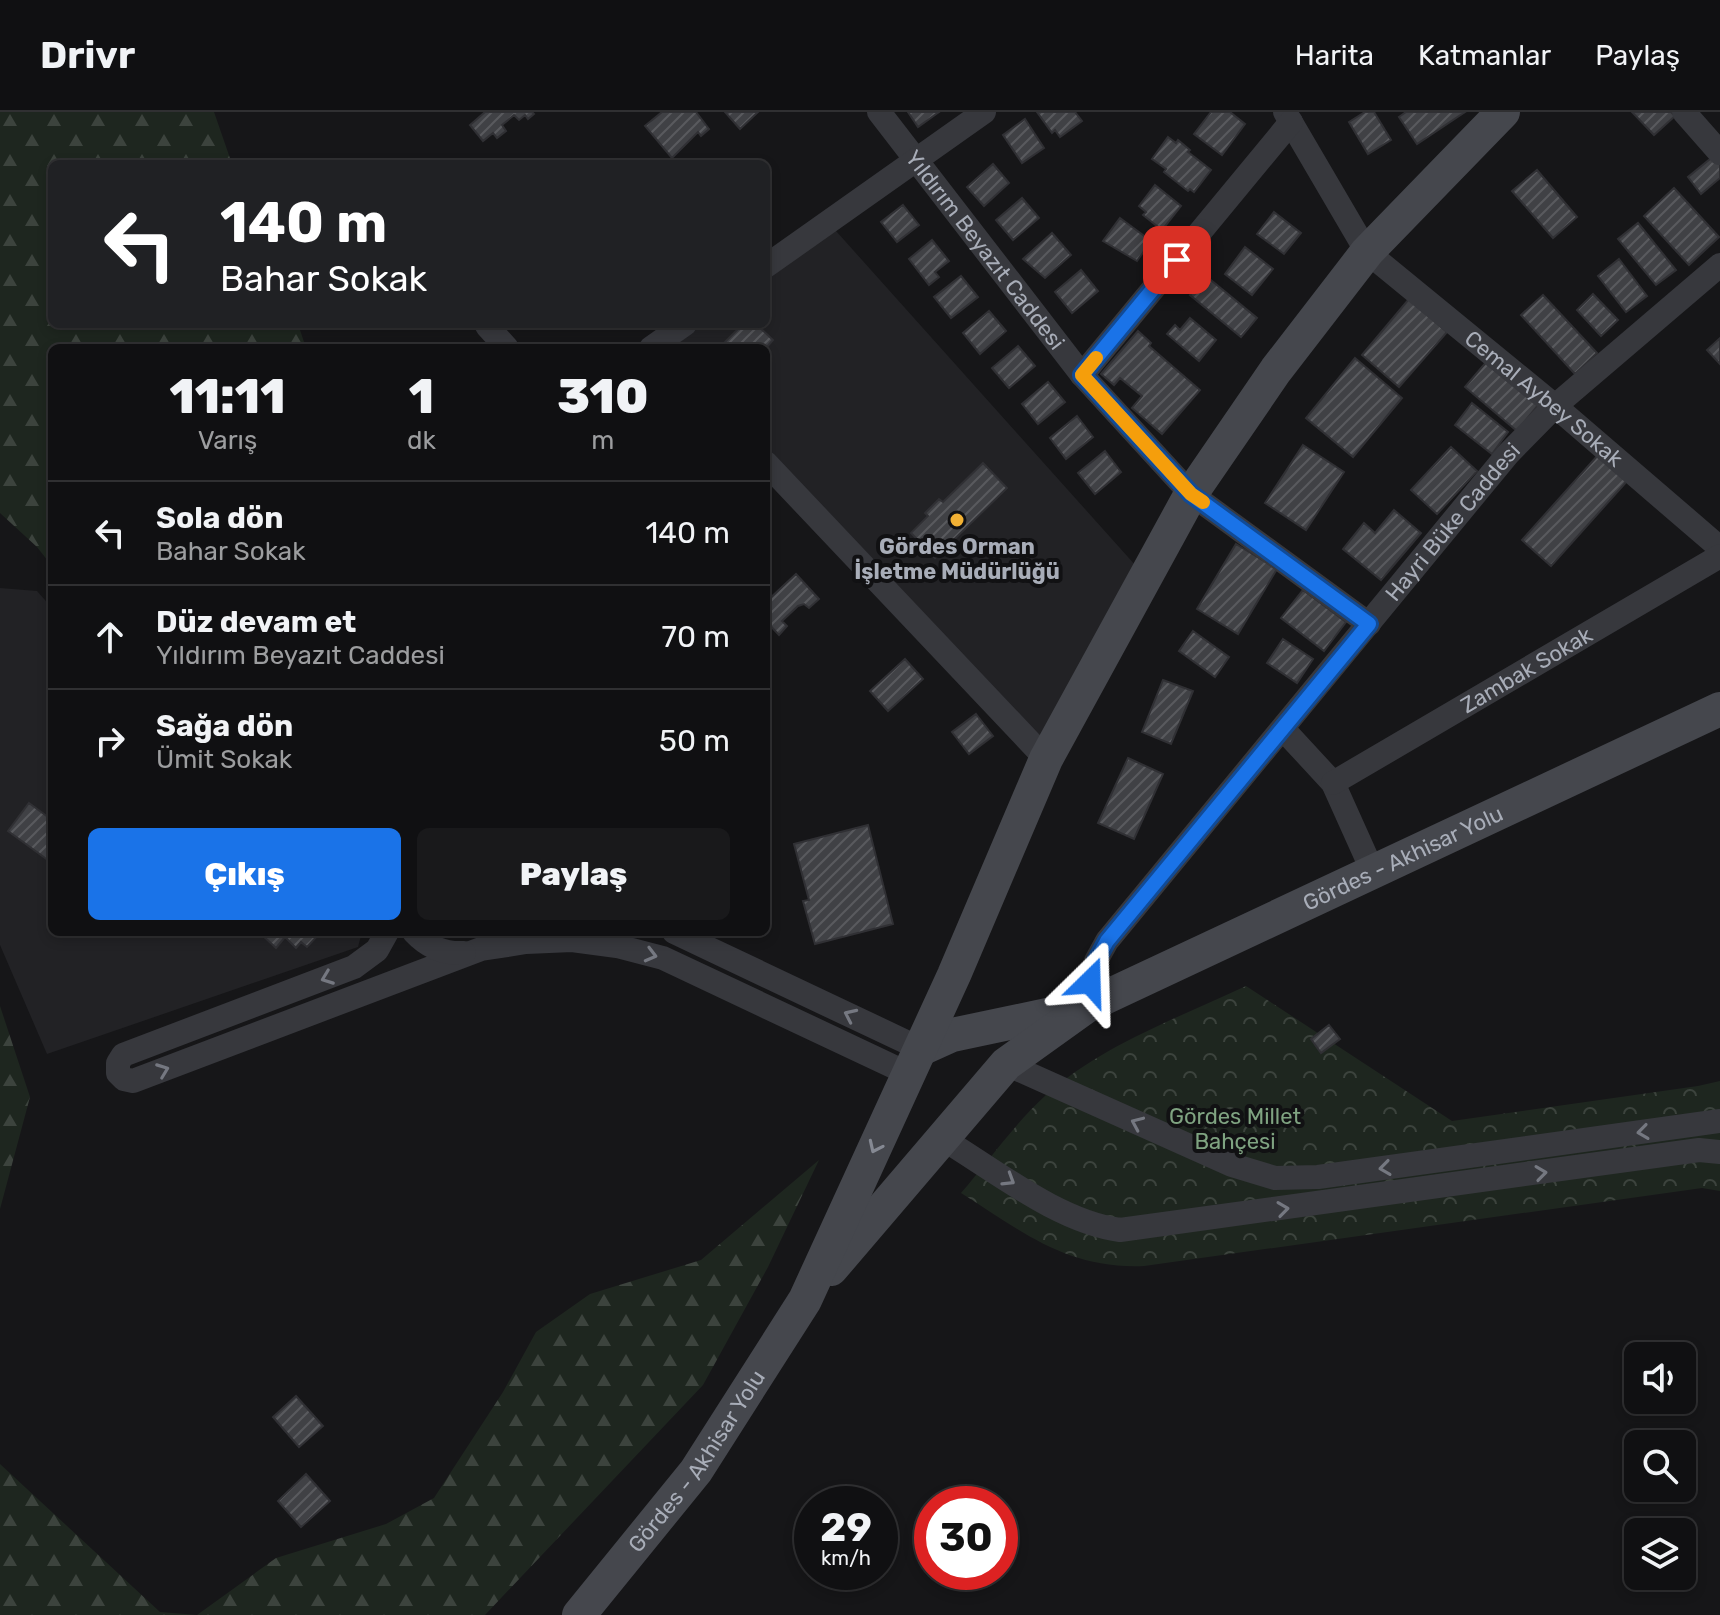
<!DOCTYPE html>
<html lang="tr">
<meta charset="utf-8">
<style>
:root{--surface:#101012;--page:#19191b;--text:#f1f3f6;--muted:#9c9d9f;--line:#303032;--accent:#1a73e8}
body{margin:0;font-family:Rubik,sans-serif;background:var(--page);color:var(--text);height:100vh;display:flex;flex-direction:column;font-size:30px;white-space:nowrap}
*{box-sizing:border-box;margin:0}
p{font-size:26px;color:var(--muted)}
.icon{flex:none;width:44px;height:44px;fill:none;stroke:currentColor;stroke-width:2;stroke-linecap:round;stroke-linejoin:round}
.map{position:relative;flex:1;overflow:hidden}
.side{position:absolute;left:48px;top:232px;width:722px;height:592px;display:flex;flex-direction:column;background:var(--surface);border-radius:12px;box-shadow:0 4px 12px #0003,0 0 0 2px var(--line)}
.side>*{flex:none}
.hud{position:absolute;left:48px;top:48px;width:722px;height:168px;border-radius:12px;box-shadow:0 4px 12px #0003,0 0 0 2px var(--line);background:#202124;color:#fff;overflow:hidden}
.fabs{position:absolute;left:1624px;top:1230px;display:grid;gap:16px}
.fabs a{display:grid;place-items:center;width:72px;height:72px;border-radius:12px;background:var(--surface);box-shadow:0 4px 12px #0003,0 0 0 2px var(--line);font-size:40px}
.speed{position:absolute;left:794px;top:1374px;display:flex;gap:16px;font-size:40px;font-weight:700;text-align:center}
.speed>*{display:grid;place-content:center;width:104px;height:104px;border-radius:50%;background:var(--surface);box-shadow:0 4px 12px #0003,0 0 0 2px var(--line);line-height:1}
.speed small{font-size:20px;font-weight:400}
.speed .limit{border:12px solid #d22;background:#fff;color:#111}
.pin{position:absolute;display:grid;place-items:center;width:68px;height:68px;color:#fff;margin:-34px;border-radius:16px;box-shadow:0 4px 12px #0006}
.me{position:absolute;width:88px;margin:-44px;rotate:22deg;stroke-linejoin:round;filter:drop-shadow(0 0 6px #0008)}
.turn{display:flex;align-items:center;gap:28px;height:168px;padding:0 40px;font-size:36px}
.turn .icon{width:104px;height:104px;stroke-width:2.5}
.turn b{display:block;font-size:56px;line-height:68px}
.eta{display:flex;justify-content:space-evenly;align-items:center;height:136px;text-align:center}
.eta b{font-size:48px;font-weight:800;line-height:56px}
.cta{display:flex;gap:16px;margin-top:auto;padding:16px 40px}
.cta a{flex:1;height:92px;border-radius:12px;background:var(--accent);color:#fff;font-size:32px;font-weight:800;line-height:92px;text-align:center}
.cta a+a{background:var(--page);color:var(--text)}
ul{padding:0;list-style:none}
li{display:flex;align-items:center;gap:24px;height:104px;padding:0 40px;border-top:2px solid var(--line)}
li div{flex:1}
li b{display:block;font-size:30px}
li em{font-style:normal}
header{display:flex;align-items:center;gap:48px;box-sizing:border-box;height:112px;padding:0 40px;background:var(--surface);border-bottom:2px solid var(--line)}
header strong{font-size:38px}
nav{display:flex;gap:44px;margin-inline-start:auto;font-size:28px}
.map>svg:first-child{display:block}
.built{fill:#222225}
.forest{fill:url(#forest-firs)}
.park{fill:url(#park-crowns)}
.building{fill:url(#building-hatch);stroke:#303034;stroke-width:2}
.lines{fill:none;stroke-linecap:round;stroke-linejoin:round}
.street{stroke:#37383d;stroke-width:24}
.secondary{stroke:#45474d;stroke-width:34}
.oneway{stroke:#757881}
.oneway2{stroke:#858993}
.route-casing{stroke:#114b97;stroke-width:20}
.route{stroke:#1a73e8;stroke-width:14}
.slow{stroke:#f59e0b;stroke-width:14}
.poi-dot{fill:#f2b134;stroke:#111113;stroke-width:3}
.labels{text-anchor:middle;stroke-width:8;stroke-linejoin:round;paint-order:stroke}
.street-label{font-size:22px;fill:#a8adb8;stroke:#111113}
.poi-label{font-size:22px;font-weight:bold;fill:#a8adb8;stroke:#111113}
.park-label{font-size:22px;fill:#7fa381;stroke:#111113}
</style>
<header>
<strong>Drivr</strong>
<nav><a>Harita</a><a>Katmanlar</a><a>Paylaş</a></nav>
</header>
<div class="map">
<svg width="1720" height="1503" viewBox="0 0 1720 1503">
<defs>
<pattern id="forest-firs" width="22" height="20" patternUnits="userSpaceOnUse" patternTransform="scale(2)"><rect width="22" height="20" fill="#1e261f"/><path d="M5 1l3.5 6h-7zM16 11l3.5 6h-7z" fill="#3c433d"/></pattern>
<pattern id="park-crowns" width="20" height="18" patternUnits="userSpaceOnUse" patternTransform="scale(2)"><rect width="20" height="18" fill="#1e261f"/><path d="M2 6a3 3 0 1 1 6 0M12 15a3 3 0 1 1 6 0" fill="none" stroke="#3c433d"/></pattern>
<pattern id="building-hatch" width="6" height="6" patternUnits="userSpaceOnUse" patternTransform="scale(2)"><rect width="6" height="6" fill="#404145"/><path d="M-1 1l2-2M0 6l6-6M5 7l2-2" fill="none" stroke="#595a5e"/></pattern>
</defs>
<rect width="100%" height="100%" fill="#161618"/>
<path class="built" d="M828,110L1145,464L1046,647L766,351V236H651L685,212H766V154Z
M0,476L37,479L52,496V820H362L358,835L47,942L0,833Z"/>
<path class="forest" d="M0,0H214L232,52H52V212H298L306,236H52V454L37,435L0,401Z
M0,894L30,985L0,1097Z
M819,1048L768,1155L703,1273L485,1503H0V1352L160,1500L197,1503L276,1446L386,1412L434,1386L503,1280L536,1220L590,1182L701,1148Z"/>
<path class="park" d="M1246,874L1452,1009L1698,974L1720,969V1079L1702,1076L1144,1154C1066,1157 1023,1120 961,1081C987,1051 1016,1010 1046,983C1102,933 1178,906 1246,874Z"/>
<path class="building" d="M485,0H532L534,2L528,7L525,3L519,8L514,3L502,13L506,19L497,26L493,21L483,29L470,13Z
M662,0H696L709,17L701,24L698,20L672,46L645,14Z
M725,0H758L740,17Z
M908,0H939L918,15Z
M1037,0H1075L1082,9L1060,25L1055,18L1052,21Z
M1211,0H1230L1245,12L1222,43L1194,22Z
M1365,0H1374L1391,28L1368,42L1349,10Z
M1406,0H1465L1417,32L1399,5Z
M1632,0H1671L1675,4L1654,23Z
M1025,7L1044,36L1022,51L1003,23Z
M1168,25L1176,31L1178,28L1190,38L1188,40L1211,58L1194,80L1190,77L1188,79L1164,60L1166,57L1152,47Z
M1715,43L1720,49V66L1701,82L1688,65Z
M993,52L1009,71L984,94L967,75Z
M1537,58L1577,105L1553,126L1512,79Z
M1155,73L1181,94L1162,118L1143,103L1146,100L1139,94Z
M1674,76L1719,125L1689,153L1644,104Z
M1022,86L1039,106L1013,128L996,108Z
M903,93L919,113L897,130L881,110Z
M1274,100L1301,121L1284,142L1257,122Z
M1120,106L1151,129L1137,149L1103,129Z
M1638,111L1676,158L1656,173L1618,127Z
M1052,121L1071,143L1045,166L1023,147Z
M932,128L949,149L935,160L939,165L929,173L909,147Z
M1245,135L1273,157L1252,183L1225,162Z
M1619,147L1647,184L1626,200L1598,164Z
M1081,158L1098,179L1072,201L1055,180Z
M961,164L978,185L951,206L934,185Z
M1206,164L1257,206L1241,225L1190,183Z
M1593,182L1618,208L1601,224L1577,198Z
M1543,183L1597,241L1575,262L1521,203Z
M1409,187L1447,220L1399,275L1362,243Z
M989,199L1006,219L980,242L963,221Z
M1190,206L1216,228L1199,249L1167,222L1175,213L1180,218Z
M743,212H756L773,228L766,236H731L725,230Z
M1138,219L1151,231L1149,234L1200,278L1162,322L1132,296L1142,284L1120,266L1114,273L1101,262Z
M1720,226V252L1707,238Z
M1018,234L1035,254L1009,276L992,256Z
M1355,246L1402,286L1353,345L1306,306Z
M1488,248L1539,292L1517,319L1465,275Z
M1048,270L1065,290L1038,312L1022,292Z
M1472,291L1508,320L1492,342L1455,313Z
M1077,304L1093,325L1066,347L1050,326Z
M1303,333L1344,360L1306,418L1265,391Z
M1451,335L1477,359L1437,402L1411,378Z
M1105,339L1121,360L1095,382L1078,361Z
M1599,342L1628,368L1551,454L1522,428Z
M983,351L1007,376L935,446L911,421L928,404L925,401L939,387L943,390Z
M1394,398L1421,421L1381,468L1343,437L1364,411L1375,421Z
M1236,432L1277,457L1238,522L1197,497Z
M796,462L819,487L809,496L804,492L798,494L782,509L787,514L779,523L766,509V490Z
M1303,478L1346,510L1324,539L1281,506Z
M1193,519L1229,545L1215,565L1179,539Z
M1283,527L1313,547L1297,571L1267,551Z
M905,547L923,567L888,599L870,579Z
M1163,568L1193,579L1171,632L1142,620Z
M976,602L993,624L969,642L952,620Z
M1128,646L1163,662L1134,727L1098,711Z
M29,691L52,708V751L8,719Z
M868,713L893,812L815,832L803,789L809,788L794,732Z
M259,820H321L307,835L301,830L296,836L285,825L276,836Z
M1329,913L1340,927L1321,941L1311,927Z
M296,1284L323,1314L299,1335L273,1305Z
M306,1362L330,1389L301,1415L278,1389Z"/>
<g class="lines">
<g class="street">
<path id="s1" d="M879,0L1082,263L1191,382L1369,512"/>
<path id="s2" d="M1285,0L1367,140L1555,294L1720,436"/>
<path d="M1684,0L1720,41"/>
<path d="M766,154L984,0"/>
<path d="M487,214L507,236"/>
<path d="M651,236L685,212"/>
<path d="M1082,263L1291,10"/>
<path d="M766,351L1046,647"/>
<path d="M1283,617L1333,671L1373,760"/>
<path id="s3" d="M1333,671L1720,444"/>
<path d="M387,820L377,838L354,855L123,943L118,951V961L124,967L133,969L481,837L526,830L572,828L617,834L663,846L909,962"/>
<path d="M414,820C428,835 443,842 464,841"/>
<path d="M674,820L921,937"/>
<path id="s4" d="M1087,894L1096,849L1107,829L1508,342L1555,294L1720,153"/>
<path d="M1006,952L1232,1053L1275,1066L1318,1065L1720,1009"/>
<path d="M943,1027C996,1059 1059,1110 1120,1118L1699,1038L1720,1040"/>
</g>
<g class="secondary">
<path d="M921,937L952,923L1071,898"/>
<path id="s5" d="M831,1157L1006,952L1087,894L1720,597"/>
<path id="s6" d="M579,1503L696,1359L805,1188L954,863L1046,647L1191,382L1276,258L1367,140L1503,0"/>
</g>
</g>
<defs><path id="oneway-chevron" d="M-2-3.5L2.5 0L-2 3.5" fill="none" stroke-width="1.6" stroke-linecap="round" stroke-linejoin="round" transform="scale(2)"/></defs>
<g class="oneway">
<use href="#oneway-chevron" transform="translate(651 843) rotate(15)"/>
<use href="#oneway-chevron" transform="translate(327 866) rotate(159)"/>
<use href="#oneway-chevron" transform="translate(850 903) rotate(-155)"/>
<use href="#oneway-chevron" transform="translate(163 958) rotate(-21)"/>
<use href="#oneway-chevron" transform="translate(1137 1011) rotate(-156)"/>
<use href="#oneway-chevron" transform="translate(1643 1020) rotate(172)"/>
<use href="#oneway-chevron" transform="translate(1385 1056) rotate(172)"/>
<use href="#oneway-chevron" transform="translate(1541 1061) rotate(-8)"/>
<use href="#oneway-chevron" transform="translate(1009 1068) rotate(32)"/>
<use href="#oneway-chevron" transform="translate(1283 1097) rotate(-8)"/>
</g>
<use class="oneway2" href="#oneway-chevron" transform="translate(875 1035) rotate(115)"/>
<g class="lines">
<defs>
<path id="route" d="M1090,870L1096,849L1107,829L1369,512L1191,382L1082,263L1177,148"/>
</defs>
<use href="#route" class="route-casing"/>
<use href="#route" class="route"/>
<path class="slow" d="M1096,246L1082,263L1191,382L1203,390"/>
</g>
<circle class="poi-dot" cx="957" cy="408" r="8"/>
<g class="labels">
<g class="street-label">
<text dy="8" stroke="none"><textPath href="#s1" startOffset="174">Yıldırım Beyazıt Caddesi</textPath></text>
<text dy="8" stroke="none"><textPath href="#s2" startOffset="392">Cemal Aybey Sokak</textPath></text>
<text dy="8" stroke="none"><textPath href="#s4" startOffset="612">Hayri Büke Caddesi</textPath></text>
<text dy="8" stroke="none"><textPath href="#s3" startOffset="224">Zambak Sokak</textPath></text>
<text dy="8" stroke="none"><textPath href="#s5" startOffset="718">Gördes - Akhisar Yolu</textPath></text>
<text dy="8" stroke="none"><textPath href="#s6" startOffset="194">Gördes - Akhisar Yolu</textPath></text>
</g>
<g class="poi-label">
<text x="957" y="442">Gördes Orman<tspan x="957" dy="25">İşletme Müdürlüğü</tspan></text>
</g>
<g class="park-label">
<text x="1235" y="1012">Gördes Millet<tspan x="1235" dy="25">Bahçesi</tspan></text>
</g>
</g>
</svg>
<div class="fabs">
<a><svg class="icon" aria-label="sound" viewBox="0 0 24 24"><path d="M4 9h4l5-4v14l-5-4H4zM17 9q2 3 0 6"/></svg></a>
<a><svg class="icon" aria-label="search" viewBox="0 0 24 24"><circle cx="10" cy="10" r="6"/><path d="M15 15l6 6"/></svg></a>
<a><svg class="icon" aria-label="layers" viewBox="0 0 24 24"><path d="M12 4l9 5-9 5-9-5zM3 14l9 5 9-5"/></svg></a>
</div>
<div class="speed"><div>29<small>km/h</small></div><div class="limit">30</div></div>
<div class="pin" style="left:1177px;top:148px;background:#d93025"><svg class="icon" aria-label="arrive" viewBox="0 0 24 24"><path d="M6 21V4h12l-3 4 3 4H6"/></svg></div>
<svg class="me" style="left:1090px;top:870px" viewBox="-20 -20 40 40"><path d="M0-17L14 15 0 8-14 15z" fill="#1a73e8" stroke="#fff" stroke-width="4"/></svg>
<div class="hud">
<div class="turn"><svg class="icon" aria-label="left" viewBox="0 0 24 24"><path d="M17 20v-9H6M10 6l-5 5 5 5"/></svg><div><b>140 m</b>Bahar Sokak</div></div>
</div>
<section class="side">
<div class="eta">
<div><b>11:11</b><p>Varış</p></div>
<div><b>1</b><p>dk</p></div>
<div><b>310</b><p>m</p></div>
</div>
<ul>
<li><svg class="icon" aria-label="left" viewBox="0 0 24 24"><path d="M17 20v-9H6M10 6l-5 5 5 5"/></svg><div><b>Sola dön</b><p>Bahar Sokak</p></div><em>140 m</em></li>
<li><svg class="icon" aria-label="ahead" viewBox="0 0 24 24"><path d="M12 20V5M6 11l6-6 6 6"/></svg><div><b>Düz devam et</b><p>Yıldırım Beyazıt Caddesi</p></div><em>70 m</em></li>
<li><svg class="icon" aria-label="right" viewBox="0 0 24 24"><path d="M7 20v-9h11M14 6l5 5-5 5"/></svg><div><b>Sağa dön</b><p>Ümit Sokak</p></div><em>50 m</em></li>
</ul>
<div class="cta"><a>Çıkış</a><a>Paylaş</a></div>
</section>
</div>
